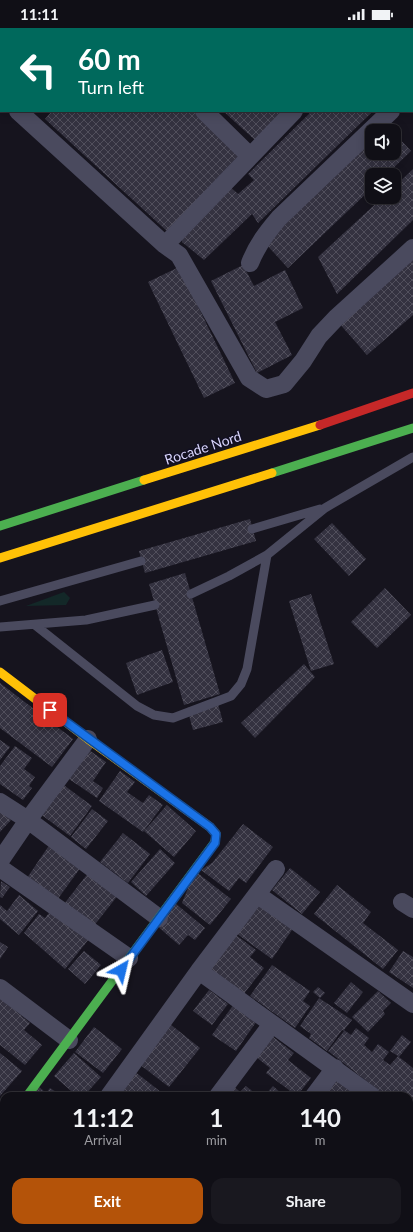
<!DOCTYPE html>
<style>
:root{--surface:#100f16;--page:#19181f;--text:#f1f3f6;--muted:#9c9ca1;--line:#302f35;--accent:#b45309}
body{margin:0;font-family:Lato,sans-serif;background:var(--page);color:var(--text);height:100vh;display:flex;flex-direction:column;font-size:15px;white-space:nowrap}
*{box-sizing:border-box;margin:0}
p{font-size:13px;color:var(--muted)}
.icon{flex:none;width:22px;height:22px;fill:none;stroke:currentColor;stroke-width:2;stroke-linecap:round;stroke-linejoin:round}
.map{position:relative;flex:1;overflow:hidden}
.details{position:absolute;left:0px;top:1064px;width:413px;height:140px;display:flex;flex-direction:column;background:var(--surface);border-radius:12px 12px 0 0;box-shadow:0 2px 10px #0003,0 0 0 1px var(--line)}
.details>*{flex:none}
.banner{position:absolute;left:0px;top:0px;width:413px;height:84px;box-shadow:0 2px 10px #0003,0 0 0 1px var(--line);background:#00695c;color:#fff;overflow:hidden}
.buttons{position:absolute;left:365px;top:96px;display:grid;gap:8px}
.buttons a{display:grid;place-items:center;width:36px;height:36px;border-radius:8px;background:var(--surface);box-shadow:0 2px 10px #0003,0 0 0 1px var(--line);font-size:20px}
.pin{position:absolute;display:grid;place-items:center;width:34px;height:34px;color:#fff;margin:-17px;border-radius:8px;box-shadow:0 2px 6px #0006}
.me{position:absolute;width:44px;margin:-22px;rotate:37deg;stroke-linejoin:round;filter:drop-shadow(0 0 3px #0008)}
.turn{display:flex;align-items:center;gap:14px;height:84px;padding:0 12px;font-size:18px}
.turn .icon{width:52px;height:52px;stroke-width:2.5}
.turn b{display:block;font-size:28px;line-height:34px}
.eta{display:flex;justify-content:space-evenly;align-items:center;height:68px;text-align:center}
.eta b{font-size:24px;font-weight:700;line-height:28px}
.primary-button{display:flex;gap:8px;margin-top:auto;padding:8px 12px}
.primary-button a{flex:1;height:46px;border-radius:12px;background:var(--accent);color:#fff;font-size:16px;font-weight:700;line-height:46px;text-align:center}
.primary-button a+a{background:var(--page);color:var(--text)}
.status{display:flex;justify-content:space-between;align-items:center;height:28px;padding:0 20px;background:var(--surface);direction:ltr}
.status svg{height:11px;fill:currentColor}
.map>svg:first-child{display:block}
.grass{fill:#132828}
.building{fill:url(#building-cross-hatch)}
.lines{fill:none;stroke-linecap:round;stroke-linejoin:round}
.lane{stroke:#4a4a5e;stroke-width:9}
.street{stroke:#4a4a5e;stroke-width:18}
.fast{stroke:#4caf50;stroke-width:9}
.slow{stroke:#ffc107;stroke-width:9}
.jam{stroke:#c62828;stroke-width:9}
.route-casing{stroke:#114b97;stroke-width:10}
.route{stroke:#1a73e8;stroke-width:7}
.labels{text-anchor:middle;stroke-width:3;stroke-linejoin:round;paint-order:stroke}
.street-label{font-size:14px;fill:#d8d4fc;stroke:#121022}
</style>
<div class="status"><b>11:11</b><svg viewBox="0 0 49 12"><path d="M0 12V9h3v3zM5 12V6h3v6zM10 12V3h3v9zM15 12V0h3v12zM26 1h20v11H26zM47 4h2v5h-2z"/></svg></div>
<div class="map">
<svg width="413" height="1204" viewBox="0 0 413 1204">
<defs>
<pattern id="building-cross-hatch" width="8" height="8" patternUnits="userSpaceOnUse"><rect width="8" height="8" fill="#343240"/><path d="M0 0l8 8M0 8l8-8" fill="none" stroke="#514f5c"/></pattern>
</defs>
<rect width="100%" height="100%" fill="#16141e"/>
<path class="grass" d="M64,564L70,570L66,577L26,578Z"/>
<path class="building" d="M52,83H196L243,126L170,206L45,91Z
M223,83H284L256,113Z
M312,83H373L258,195L252,186L204,232L182,214V209L229,158L238,166L254,152L248,146Z
M394,105L411,123L386,147H372V160L288,240L263,213L372,110V125H394Z
M413,141V192L337,266L318,229L383,169H394V159Z
M413,229V287L367,327L338,294Z
M243,237L254,258L285,242L303,280L275,294L292,327L257,345L211,253Z
M179,239L235,355L204,370L148,254Z
M250,491L256,513L145,545L139,523Z
M332,495L366,531L349,548L314,511Z
M185,545L220,666L184,677L149,556Z
M385,560L411,587L377,620L351,594Z
M311,566L334,636L311,643L289,573Z
M162,622L173,654L137,667L126,635Z
M304,636L315,649L255,710L241,695Z
M0,655L73,711L52,739L0,700Z
M217,672L223,694L193,702L187,680Z
M0,712L10,719L0,732Z
M15,718L32,730L24,741L35,749L29,758L32,760L23,772L0,756V738Z
M86,720L106,734L93,753L103,760L97,770L66,749Z
M120,743L135,754L127,764L143,775L149,767L163,777L143,804L99,773Z
M61,755L92,778L70,808L39,785Z
M167,777L196,803L174,829L144,803Z
M92,781L108,793L86,821L71,809Z
M0,782L11,792L0,804Z
M243,796L273,819L246,855L239,850L229,863L201,842L212,835Z
M123,805L150,826L128,855L100,834Z
M52,813L84,835L57,872L27,850Z
M160,821L175,835L146,868L131,854Z
M290,840L320,864L302,886L272,862Z
M195,843L231,871L210,897L182,875Z
M89,844L119,866L93,899L64,876Z
M1,853L10,859L2,870L0,869Z
M337,857L371,884L363,895L398,922L383,941L314,886Z
M19,867L38,883L19,907L0,891V877L7,883Z
M259,874L294,899L272,931L237,906Z
M175,875L205,900L195,912L188,907L179,917L156,897Z
M52,881L89,911L65,941L24,905L39,886L45,890Z
M236,907L256,922L250,929L264,940L243,967L209,941Z
M0,914L8,919L0,931Z
M84,923L101,937L85,956L68,941Z
M403,923L413,929V960L389,944Z
M272,937L310,963L303,973L310,978L295,1000L250,968Z
M351,954L363,964L347,985L334,975Z
M318,959L325,965L320,970L313,964Z
M209,962L228,976L212,997L193,983Z
M378,963L391,975L383,983L385,986L368,1004L352,989Z
M0,970L30,995L24,1002L42,1017L25,1037L0,1017Z
M319,970L352,992L344,1002L351,1007L356,1000L369,1010L364,1017L372,1024L378,1016L389,1024L383,1032L390,1037L398,1028L390,1023L402,1007L411,1014L399,1029L413,1040V1069L409,1074V1068H386L328,1023L344,1003L342,1002L327,1023L309,1010L311,1006L300,998Z
M236,973L259,990L236,1023L212,1007Z
M170,996L200,1020L169,1059L139,1036Z
M94,999L122,1021L103,1045L75,1024Z
M272,1008L294,1025L288,1032L311,1050L297,1068L266,1045L270,1040L256,1029Z
M0,1025L22,1043L0,1068Z
M74,1025L101,1049L84,1068H77L54,1048Z
M134,1043L166,1068H115Z
M339,1046L361,1068H317Z
M38,1058L46,1065L50,1060L62,1068H31Z
M233,1058L240,1064L246,1058L258,1068H225Z
M273,1058L284,1068H268L266,1066Z
M413,1072V1088L409,1085V1078Z
M409,1106L413,1109V1119L409,1124Z
M4,1120V1179L0,1184V1125Z
M413,1123V1157L409,1153V1127Z
M33,1200H78L84,1204H30Z
M137,1200H186L191,1204H142Z
M227,1200H256L253,1204H224Z
M272,1200H289L286,1204H278Z
M320,1200H331L336,1204H316Z
M355,1200H391L387,1204H355L353,1202Z"/>
<g class="lines">
<path class="lane" d="M252,501L320,481
M191,566L229,548L267,527L325,480L413,429
M0,573L141,533
M35,597L137,678L154,687L173,690L231,668L241,656L247,641L267,527
M0,599L86,592L155,577"/>
<path class="street" d="M118,0L119,1
M0,66L1,67
M18,83L165,217L179,227L249,350L266,361L284,356L303,333L319,308L336,290L413,220
M204,83L250,128
M165,217L294,83
M250,235C257,217 267,204 279,190L391,83
M0,774L28,792L159,890
M0,833L28,792L88,711
M0,840L129,930
M258,867L413,976
M402,874L413,881
M199,943L372,1068
M0,960L69,1012
M109,1068L199,943L276,841
M218,1068L272,996
M314,1068L335,1040
M409,1096L413,1099
M0,1104L4,1099
M409,1195L413,1190
M11,1204L13,1200
M117,1204L120,1200
M214,1204L216,1200
M309,1204L312,1200"/>
<path class="fast" d="M272,445L413,400
M0,498L144,452
M27,1068L215,814"/>
<path class="slow" d="M333,0L334,1
M144,452L320,397
M0,530L272,445
M0,644L88,711L210,799L216,806L215,814"/>
<path class="jam" d="M412,71L413,72
M320,397L413,365"/>
</g>
<g class="lines">
<defs>
<path id="route" d="M50,682L210,799L216,806L215,815L121,942"/>
</defs>
<use href="#route" class="route-casing"/>
<use href="#route" class="route"/>
</g>
<g class="labels">
<g class="street-label">
<text transform="translate(203 420) rotate(-18)" y="5">Rocade Nord</text>
</g>
</g>
</svg>
<div class="buttons">
<a><svg class="icon" aria-label="sound" viewBox="0 0 24 24"><path d="M4 9h4l5-4v14l-5-4H4zM17 9q2 3 0 6"/></svg></a>
<a><svg class="icon" aria-label="layers" viewBox="0 0 24 24"><path d="M12 4l9 5-9 5-9-5zM3 14l9 5 9-5"/></svg></a>
</div>
<div class="pin" style="left:50px;top:682px;background:#d93025"><svg class="icon" aria-label="arrive" viewBox="0 0 24 24"><path d="M6 21V4h12l-3 4 3 4H6"/></svg></div>
<svg class="me" style="left:121px;top:942px" viewBox="-20 -20 40 40"><path d="M0-17L14 15 0 8-14 15z" fill="#1a73e8" stroke="#fff" stroke-width="4"/></svg>
<div class="banner">
<div class="turn"><svg class="icon" aria-label="left" viewBox="0 0 24 24"><path d="M17 20v-9H6M10 6l-5 5 5 5"/></svg><div><b>60 m</b>Turn left</div></div>
</div>
<section class="details">
<div class="eta">
<div><b>11:12</b><p>Arrival</p></div>
<div><b>1</b><p>min</p></div>
<div><b>140</b><p>m</p></div>
</div>
<div class="primary-button"><a>Exit</a><a>Share</a></div>
</section>
</div>
